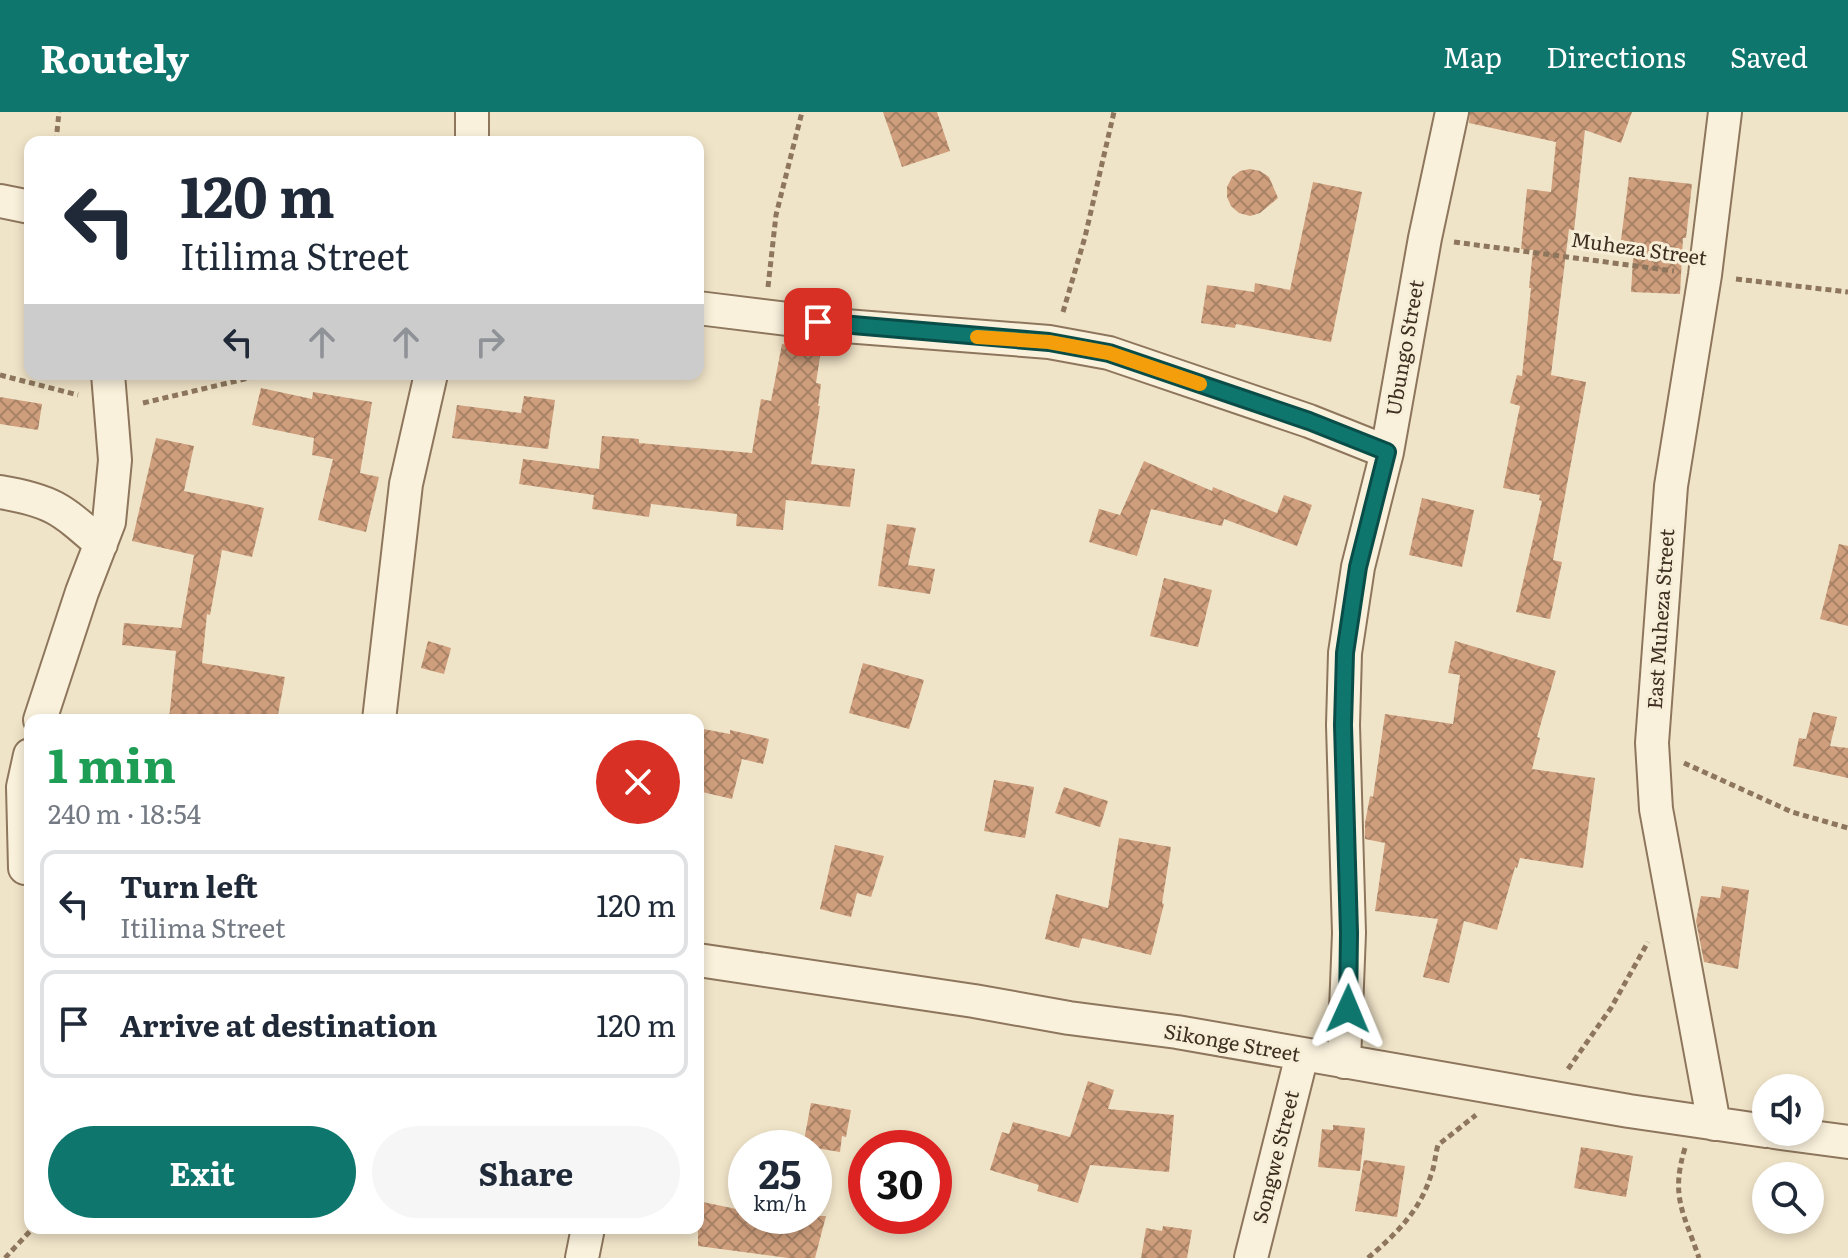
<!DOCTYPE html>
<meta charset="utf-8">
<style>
:root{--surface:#fff;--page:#f6f6f7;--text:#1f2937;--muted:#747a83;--line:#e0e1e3;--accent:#0f766e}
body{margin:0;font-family:Literata,serif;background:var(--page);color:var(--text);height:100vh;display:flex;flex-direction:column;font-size:30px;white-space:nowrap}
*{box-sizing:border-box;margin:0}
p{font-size:26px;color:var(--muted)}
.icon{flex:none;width:44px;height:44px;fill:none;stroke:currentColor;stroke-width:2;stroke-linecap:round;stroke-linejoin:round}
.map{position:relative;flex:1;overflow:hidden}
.drawer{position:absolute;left:24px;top:602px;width:680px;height:520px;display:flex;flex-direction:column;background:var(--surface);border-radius:16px;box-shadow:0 4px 12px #0003}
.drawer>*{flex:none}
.guide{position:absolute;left:24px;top:24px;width:680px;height:244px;border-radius:16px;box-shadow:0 4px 12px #0003;background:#fff;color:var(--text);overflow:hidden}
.fabs{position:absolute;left:1752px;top:962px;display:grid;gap:16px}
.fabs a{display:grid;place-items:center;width:72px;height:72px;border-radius:50%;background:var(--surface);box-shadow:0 4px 12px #0003;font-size:40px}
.speed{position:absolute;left:728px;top:1018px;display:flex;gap:16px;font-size:40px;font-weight:700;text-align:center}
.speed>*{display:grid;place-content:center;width:104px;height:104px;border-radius:50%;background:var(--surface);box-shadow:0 4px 12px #0003;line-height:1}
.speed small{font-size:20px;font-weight:400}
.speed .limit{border:12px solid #d22;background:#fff;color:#111}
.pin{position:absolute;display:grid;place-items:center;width:68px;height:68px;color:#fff;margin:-34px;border-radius:16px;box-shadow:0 4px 12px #0006}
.me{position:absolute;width:88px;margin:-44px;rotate:1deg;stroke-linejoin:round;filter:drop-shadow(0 0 6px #0008)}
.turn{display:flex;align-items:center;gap:28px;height:168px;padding:0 24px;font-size:36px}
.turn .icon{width:104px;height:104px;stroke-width:2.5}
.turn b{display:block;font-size:56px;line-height:68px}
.lanes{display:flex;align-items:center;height:76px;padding:0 24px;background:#0003;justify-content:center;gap:40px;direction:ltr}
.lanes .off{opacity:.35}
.round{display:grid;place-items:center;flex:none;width:84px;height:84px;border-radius:42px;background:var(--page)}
.summary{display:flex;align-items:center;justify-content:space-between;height:136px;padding:0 24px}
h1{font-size:48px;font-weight:700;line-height:60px;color:#1e9e55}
.primary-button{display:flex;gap:16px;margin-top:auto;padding:16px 24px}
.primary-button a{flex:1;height:92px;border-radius:48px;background:var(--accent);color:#fff;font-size:32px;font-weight:700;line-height:92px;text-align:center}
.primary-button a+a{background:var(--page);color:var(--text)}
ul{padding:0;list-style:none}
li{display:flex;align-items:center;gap:24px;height:108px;margin:0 16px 12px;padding:0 8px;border:4px solid var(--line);border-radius:16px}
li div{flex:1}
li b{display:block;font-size:30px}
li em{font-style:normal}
header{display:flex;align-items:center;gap:48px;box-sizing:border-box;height:112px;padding:0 40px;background:var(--accent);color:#fff}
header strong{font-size:38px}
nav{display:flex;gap:44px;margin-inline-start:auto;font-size:28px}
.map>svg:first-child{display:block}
.building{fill:url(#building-cross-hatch)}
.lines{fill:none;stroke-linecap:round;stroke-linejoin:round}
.street-casing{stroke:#8d765c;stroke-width:36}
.path{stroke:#8d765c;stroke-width:5;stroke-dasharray:6 4;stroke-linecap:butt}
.street{stroke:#faf1dc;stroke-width:32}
.route-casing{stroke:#0a4d48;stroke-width:20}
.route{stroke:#0f766e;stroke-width:14}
.slow{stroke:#f59e0b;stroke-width:14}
.labels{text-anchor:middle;stroke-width:6;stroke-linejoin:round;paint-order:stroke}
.street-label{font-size:20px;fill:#3d2e20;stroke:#f7eed8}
</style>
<header>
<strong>Routely</strong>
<nav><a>Map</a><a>Directions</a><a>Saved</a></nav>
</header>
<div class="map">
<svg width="1848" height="1146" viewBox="0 0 1848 1146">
<defs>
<pattern id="building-cross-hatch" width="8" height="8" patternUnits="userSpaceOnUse" patternTransform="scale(2)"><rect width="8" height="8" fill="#cf9f7d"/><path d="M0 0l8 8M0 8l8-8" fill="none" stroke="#a98266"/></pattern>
</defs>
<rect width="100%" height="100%" fill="#f0e4c8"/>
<path class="building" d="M883,0H937L950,39L902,55Z
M1470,0H1632L1621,31L1585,18L1574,119L1569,117L1551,263L1586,270L1553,448L1562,450L1550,507L1516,500L1542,389L1539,388L1540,383L1503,376L1520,294L1510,291L1517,263L1522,264L1531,176H1529L1533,138L1521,137L1527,77L1551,80L1556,30L1469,11Z
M1250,57L1260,59L1269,65L1278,86L1260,101L1250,104L1239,101L1231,94L1227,85V75L1232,65L1240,59Z
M1629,65L1692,72L1686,126H1683L1680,182L1631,180L1634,131L1621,128Z
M1313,70L1362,80L1331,230L1236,212L1235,216L1201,211L1207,173L1254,180L1255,171L1290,178Z
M782,232L821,238L816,271L821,272L818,294H820L811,352L855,357L850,395L786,388L783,418L736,414L737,402L651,392L649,405L592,397L594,383L519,372L523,347L599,357L602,324L639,327V331L752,341L761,287L771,289Z
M261,276L312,287L313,280L372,290L360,361L379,365L366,420L318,408L333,347L312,343L314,326L252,313Z
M524,284L555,288L548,337L452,326L457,293L521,301Z
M0,285L42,292L38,318L0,312Z
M156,326L194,334L184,379L264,396L252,445L222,438L210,503L207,502L202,551L285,565L277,608H223L224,602L169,607L176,539L122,533L124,511L181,516L194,443L132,429Z
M1144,349L1212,379L1213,375L1277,401L1284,383L1312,393L1297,434L1224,407L1222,414L1151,397L1137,444L1089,430L1099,397L1120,403Z
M1422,386L1474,398L1462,455L1409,443Z
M887,412L916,416L908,453L935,457L930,482L878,474Z
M1839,432L1848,434V514L1820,507Z
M1164,466L1212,478L1198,535L1150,524Z
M428,529L451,536L444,562L421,556Z
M1455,529L1556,559L1537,625L1540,626L1532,657L1595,666L1583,756L1520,746L1517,756L1515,755L1497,818L1464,809L1449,871L1423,865L1438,807L1375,799L1385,731L1365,727V711L1370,684L1373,685L1385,602L1453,612L1460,563L1448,561Z
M863,551L924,568L909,617L849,601Z
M1813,600L1837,605L1830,634L1848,636V666L1793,654L1799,626L1806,627Z
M698,616L730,622V618L769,627L763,652L742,647L732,687L698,679Z
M994,668L1034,675L1025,726L984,719Z
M1064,675L1108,689L1100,715L1055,701Z
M1119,726L1171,735L1162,791L1164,792L1151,843L1082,826L1079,836L1045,827L1056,782L1108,796Z
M835,733L884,744L871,785L857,781L851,805L820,797Z
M1722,774L1749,778L1738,857L1704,850L1696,809L1701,784L1720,786Z
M1088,969L1114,978L1108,997L1174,1003L1169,1060L1090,1053L1078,1091L1037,1079L1039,1073L990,1058L1002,1020L1009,1022L1013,1010L1070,1025Z
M811,991L851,998L846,1025L842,1024L840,1040L803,1034Z
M1333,1013L1365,1016L1360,1059L1318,1055L1322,1017L1333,1018Z
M1581,1035L1633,1044L1626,1085L1574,1076Z
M1364,1048L1405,1054L1397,1105L1355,1099Z
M698,1089L746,1099V1104H826L815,1146H788L698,1134Z
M1163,1114L1192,1118L1187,1146H1141L1146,1116L1162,1119Z"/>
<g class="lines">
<defs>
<path id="street" d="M472,0V30
M0,89L30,95
M698,196L845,214L1049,230L1109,241L1309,309L1387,340
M0,380C53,389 61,397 101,432
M40,608L82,480L109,410L115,348L108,262
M379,608L406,372L431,262
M25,756L23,675L30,643
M698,848L974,889L1069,906L1177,920L1629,999L1766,1019
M1344,950L1349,821L1343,613L1345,541L1358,455L1387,340L1425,126L1452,0
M1714,1012L1656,697L1652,631L1671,374L1705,163L1725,0
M1774,1020L1848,1030
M582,1146L588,1116
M1251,1146L1302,943"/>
</defs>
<use href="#street" class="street-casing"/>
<path class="path" d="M56,30L59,0
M1454,130L1674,159
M1736,167L1848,180
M768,175L776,103L802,0
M1063,200L1085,125L1114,0
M0,263L78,283
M143,291L266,262
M1684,651L1792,700L1848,716
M1568,957L1611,896L1648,830
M1685,1036C1670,1085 1684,1101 1699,1146
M5,1146L33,1116
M1368,1146C1396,1122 1420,1099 1431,1063C1435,1053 1435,1043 1438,1033L1476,1003"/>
<use href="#street" class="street"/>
</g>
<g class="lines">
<defs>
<path id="route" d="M818,210L1049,230L1109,241L1309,309L1387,340L1358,455L1345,541L1343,613L1349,821L1348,897"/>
</defs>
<use href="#route" class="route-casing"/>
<use href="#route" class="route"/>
<path class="slow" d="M977,225L1049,230L1109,241L1200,272"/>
</g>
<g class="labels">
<g class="street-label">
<text transform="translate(1639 137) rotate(8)" y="7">Muheza Street</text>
<text transform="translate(1405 236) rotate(-80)" y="7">Ubungo Street</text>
<text transform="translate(1661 507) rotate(-86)" y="7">East Muheza Street</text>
<text transform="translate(1232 931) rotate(10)" y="7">Sikonge Street</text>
<text transform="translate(1276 1045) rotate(-76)" y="7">Songwe Street</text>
</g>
</g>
</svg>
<div class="fabs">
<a><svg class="icon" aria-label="sound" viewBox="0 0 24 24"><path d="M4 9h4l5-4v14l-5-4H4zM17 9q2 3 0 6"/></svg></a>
<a><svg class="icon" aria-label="search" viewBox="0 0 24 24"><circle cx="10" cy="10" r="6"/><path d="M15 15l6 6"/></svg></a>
</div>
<div class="speed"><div>25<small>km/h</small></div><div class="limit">30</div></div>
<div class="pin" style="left:818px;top:210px;background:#d93025"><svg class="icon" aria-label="arrive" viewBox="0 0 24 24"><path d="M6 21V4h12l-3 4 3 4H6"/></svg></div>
<svg class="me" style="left:1348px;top:897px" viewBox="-20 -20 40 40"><path d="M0-17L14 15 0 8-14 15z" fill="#0f766e" stroke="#fff" stroke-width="4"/></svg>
<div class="guide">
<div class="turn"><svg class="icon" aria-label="left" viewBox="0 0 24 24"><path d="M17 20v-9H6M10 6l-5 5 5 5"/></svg><div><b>120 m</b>Itilima Street</div></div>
<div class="lanes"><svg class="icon" aria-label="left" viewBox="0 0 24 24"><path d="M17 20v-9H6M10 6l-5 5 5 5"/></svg><svg class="icon off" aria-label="ahead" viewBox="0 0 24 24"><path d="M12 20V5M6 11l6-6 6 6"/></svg><svg class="icon off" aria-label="ahead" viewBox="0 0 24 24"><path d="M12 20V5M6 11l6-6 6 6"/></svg><svg class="icon off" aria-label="right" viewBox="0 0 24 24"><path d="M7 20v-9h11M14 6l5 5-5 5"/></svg></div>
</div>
<section class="drawer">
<div class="summary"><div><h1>1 min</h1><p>240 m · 18:54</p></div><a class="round" style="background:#d93025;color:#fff"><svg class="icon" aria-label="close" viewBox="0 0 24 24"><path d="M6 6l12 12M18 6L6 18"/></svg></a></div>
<ul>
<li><svg class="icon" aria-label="left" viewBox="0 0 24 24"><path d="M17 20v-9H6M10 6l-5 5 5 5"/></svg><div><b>Turn left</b><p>Itilima Street</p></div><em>120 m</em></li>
<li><svg class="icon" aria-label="arrive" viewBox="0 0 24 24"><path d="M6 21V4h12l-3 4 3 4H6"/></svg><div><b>Arrive at destination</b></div><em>120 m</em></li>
</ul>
<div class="primary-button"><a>Exit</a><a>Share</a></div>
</section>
</div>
